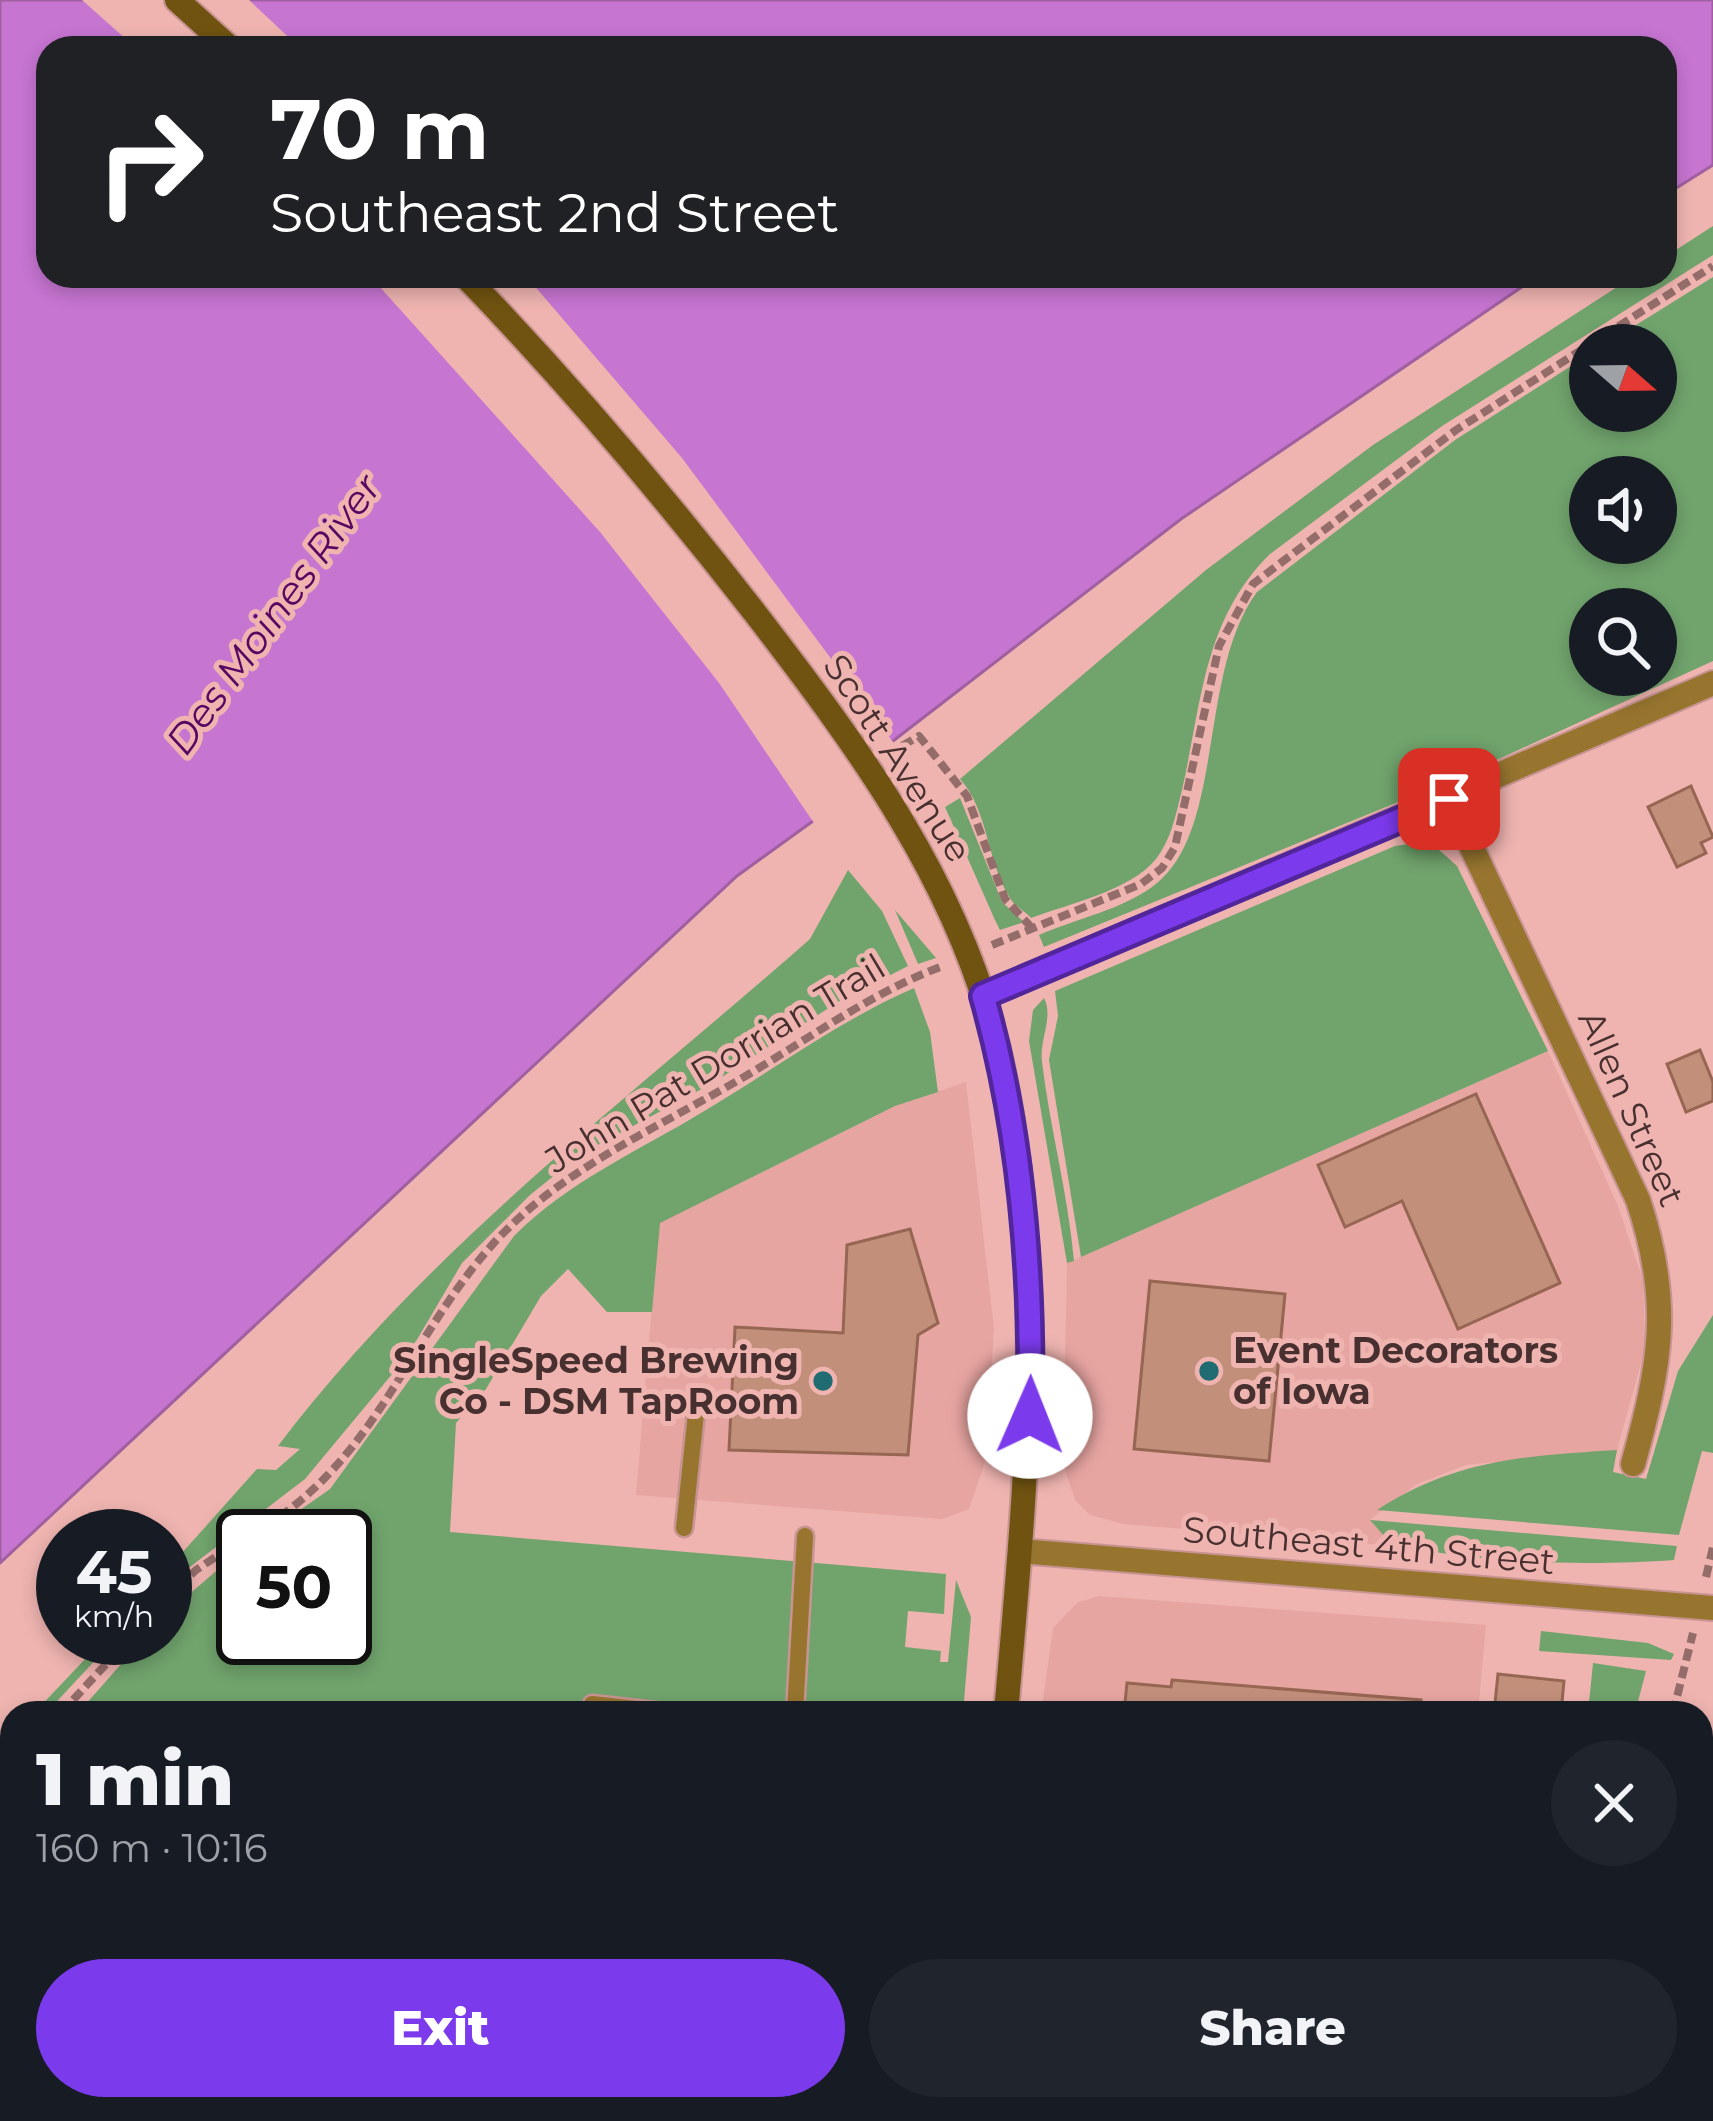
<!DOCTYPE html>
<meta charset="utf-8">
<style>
:root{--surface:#171b24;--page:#20242c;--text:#f1f3f6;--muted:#9ea1a6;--accent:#7c3aed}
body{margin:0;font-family:Montserrat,sans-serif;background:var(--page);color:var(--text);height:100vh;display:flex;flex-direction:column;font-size:45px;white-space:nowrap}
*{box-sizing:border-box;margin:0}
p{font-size:39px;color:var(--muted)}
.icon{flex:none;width:66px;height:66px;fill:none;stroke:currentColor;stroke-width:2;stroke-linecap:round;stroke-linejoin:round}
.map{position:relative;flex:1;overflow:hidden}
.details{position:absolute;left:0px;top:1701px;width:1713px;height:420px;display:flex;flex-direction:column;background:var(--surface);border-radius:36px 36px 0 0;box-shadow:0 6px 18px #0003}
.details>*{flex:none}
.guide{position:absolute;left:36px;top:36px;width:1641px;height:252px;border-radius:36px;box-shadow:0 6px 18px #0003;background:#202124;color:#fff;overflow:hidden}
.needle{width:78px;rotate:110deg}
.controls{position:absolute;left:1569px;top:324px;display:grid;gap:24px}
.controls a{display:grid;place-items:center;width:108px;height:108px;border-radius:50%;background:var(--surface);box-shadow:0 6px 18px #0003;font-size:60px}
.speed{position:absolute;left:36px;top:1509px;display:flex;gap:24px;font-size:60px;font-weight:700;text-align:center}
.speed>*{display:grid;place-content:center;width:156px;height:156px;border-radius:50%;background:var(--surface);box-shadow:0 6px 18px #0003;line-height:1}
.speed small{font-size:30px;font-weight:400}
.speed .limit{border:6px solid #111;border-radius:18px;background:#fff;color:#111}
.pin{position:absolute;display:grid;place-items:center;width:102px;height:102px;color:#fff;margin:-51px;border-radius:24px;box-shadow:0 6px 18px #0006}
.me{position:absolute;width:132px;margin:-66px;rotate:1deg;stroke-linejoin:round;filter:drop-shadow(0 0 9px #0008)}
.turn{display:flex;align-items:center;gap:42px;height:252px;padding:0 36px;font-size:54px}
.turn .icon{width:156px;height:156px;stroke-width:2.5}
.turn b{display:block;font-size:84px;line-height:102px}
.round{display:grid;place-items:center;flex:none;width:126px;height:126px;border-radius:63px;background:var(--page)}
.overview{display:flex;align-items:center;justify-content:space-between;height:204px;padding:0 36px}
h1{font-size:72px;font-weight:800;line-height:90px}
.primary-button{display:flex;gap:24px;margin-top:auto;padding:24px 36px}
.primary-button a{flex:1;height:138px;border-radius:72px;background:var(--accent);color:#fff;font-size:48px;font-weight:800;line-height:138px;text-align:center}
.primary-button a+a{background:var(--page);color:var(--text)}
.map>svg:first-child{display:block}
.built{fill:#e7a5a1}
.green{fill:#71a46d;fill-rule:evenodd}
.water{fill:#c675d1;stroke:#a060a0;stroke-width:3}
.pier{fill:#efb4b0}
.building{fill:#c28f7b;stroke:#976653;stroke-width:3}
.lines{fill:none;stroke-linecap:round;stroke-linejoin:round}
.service-casing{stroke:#c79491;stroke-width:21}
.minor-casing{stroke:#c79491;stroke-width:28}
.secondary-casing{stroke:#c79491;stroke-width:28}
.primary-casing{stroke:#c79491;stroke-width:34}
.path{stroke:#946d6a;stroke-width:8;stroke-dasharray:12 6;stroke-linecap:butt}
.service{stroke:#97752f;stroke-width:16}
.minor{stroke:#97752f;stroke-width:24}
.secondary{stroke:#705310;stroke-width:24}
.primary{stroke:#533b04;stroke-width:30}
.route-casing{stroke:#51269a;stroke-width:30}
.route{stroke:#7c3aed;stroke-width:21}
.poi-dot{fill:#216c72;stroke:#efb4b0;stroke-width:4.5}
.labels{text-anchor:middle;stroke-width:10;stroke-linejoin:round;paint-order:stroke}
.street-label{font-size:36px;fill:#47302f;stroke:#efb4b0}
.poi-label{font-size:36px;font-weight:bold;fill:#47302f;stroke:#efb4b0;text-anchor:start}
.water-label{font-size:39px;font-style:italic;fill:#570761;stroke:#efb4b0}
</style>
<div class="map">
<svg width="1713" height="2121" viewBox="0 0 1713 2121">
<rect width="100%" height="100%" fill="#efb4b0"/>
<path class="built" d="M1548,1051L1618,1206L1643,1280L1645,1349L1617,1450L1466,1465L1417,1484L1370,1520L1390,1543L1405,1547L1123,1524L1090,1515L1075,1500L1063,1464L1067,1263Z
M966,1082L994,1329L986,1459L969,1509L942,1519L636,1495L659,1223L895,1106Z
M1099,1596L1486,1625L1478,1713H1041L1053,1628L1078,1602Z
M332,2109H692L691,2121H332Z
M1007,2109H1439L1438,2121H1006Z"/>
<path class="green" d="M1713,226V255L1442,426L1270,554C1203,620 1202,703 1182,790C1176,814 1171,840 1156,859C1130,891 1068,904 1031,918C1025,911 1015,907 1010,898C987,862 988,809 960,779L1206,570L1373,445L1634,276H1665V257Z
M1713,277V661L1464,775L1044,947L1039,935C1075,919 1126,909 1157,883C1225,827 1198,672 1257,592L1455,440L1590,354V411H1656V345H1604ZM1590,477H1656V543H1590ZM1590,609H1656V675H1590Z
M960,798L1002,902L1024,922L1000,930L995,920L945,807Z
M1415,843L1436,847L1457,866L1548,1051L1081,1257L1049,1060L1058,1016L1055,991L1395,846Z
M848,870L882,911L908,966L838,1002L711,1084L581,1154L530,1195L462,1263L408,1355L305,1479L165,1586V1572L257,1469L276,1470L300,1449L278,1446C427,1249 626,1101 810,939Z
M895,910L936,958L918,964Z
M914,988L930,1032L938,1092L895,1106L660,1223L652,1312H607L568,1269L541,1296L486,1389L456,1423L450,1532L946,1574L944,1614L908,1611L905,1647L941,1651L940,1662H948L956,1580L971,1617L963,1713H78L144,1638H165V1615L243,1548V1638H345V1536H263L330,1489L514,1236C570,1180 639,1151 706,1110C776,1068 839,1021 914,988Z
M1044,998C1054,1017 1039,1040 1042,1062C1050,1129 1068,1193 1074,1261L1067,1263L1029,1041L1033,1010Z
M1713,1315V1453L1702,1451L1679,1535L1377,1510C1456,1459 1525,1456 1617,1450L1613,1472L1646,1479L1678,1371Z
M1370,1520L1677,1546L1674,1560C1589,1566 1472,1564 1390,1543Z
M1541,1631L1648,1643L1674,1654L1671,1660L1539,1651Z
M105,1638H116L46,1713H34Z
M1593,1663L1646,1671L1635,1713H1588Z
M1709,1719L1713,1795L1701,1855V1739Z
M12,1782V2109H332V2121H0V1794Z
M692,2109H932L931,2121H691Z
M1439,2109H1548L1547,2121H1438Z"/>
<path class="water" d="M0,0H1713V165L1665,195V48H48V276H1538L1181,519L893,741L813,821L737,876L0,1563Z"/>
<path class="pier" d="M82,0H249L300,48H136Z
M370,276H526L682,458L896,746L816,826L719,683L600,532Z"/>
<path class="building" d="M1691,786L1713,837L1701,843L1706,853L1677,867L1648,807Z
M1700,1050L1713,1082V1101L1686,1112L1667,1064Z
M1476,1094L1560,1283L1458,1329L1402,1201L1345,1227L1318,1165Z
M910,1229L938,1323L918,1335L908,1455L729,1450L735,1327L843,1333L847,1245Z
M1150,1281L1285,1294L1269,1461L1134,1449Z
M1498,1674L1564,1681L1561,1713H1494Z
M1172,1680L1421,1700L1420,1713H1124L1127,1683L1171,1687Z
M1124,2109H1204L1202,2121H1123Z
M1343,2109H1417L1416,2121H1341Z"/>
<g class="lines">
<defs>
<path id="service" d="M684,1528L698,1394
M592,1704L673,1713
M795,1713L805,1536
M1565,2121L1566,2109"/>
<path id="minor" d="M1449,799L1638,1200C1672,1302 1661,1363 1633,1464
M983,996L1713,683
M1020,1551L1713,1608"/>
<path id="secondary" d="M177,0L230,48
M465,276C568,383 664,496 755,613C859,748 960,884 999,1053C1049,1272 1025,1492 1006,1713
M972,2121V2109"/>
<path id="primary" d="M1703,2121L1713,2012"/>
</defs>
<use href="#service" class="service-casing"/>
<use href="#minor" class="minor-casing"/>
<use href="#secondary" class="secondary-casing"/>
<use href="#primary" class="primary-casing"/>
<path class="path" d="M902,746L919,736L967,796L1005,899L1032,928
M992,945L1141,884L1162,868L1175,847L1219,646L1253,584L1456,430L1713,266
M249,1536C375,1466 404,1344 492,1245C561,1168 662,1126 749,1074C813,1036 870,994 940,967
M1706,1577L1713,1547
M165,1600L196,1570L243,1539
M61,1713L130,1638
M1673,1713L1693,1633
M0,1779L12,1766
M1629,2121L1631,2109"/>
<use href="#service" class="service"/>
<use href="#minor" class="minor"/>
<use href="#secondary" class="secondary"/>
<use href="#primary" class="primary"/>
</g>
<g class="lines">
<defs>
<path id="route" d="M1030,1416C1033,1275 1022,1133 983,996L1449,799"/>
</defs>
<use href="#route" class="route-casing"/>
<use href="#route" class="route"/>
</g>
<g class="poi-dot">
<circle cx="1209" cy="1371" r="12"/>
<circle cx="823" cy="1381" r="12"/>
</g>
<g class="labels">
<g class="street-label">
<text transform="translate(898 758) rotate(57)" y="13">Scott Avenue</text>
<text transform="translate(715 1063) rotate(-31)" y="13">John Pat Dorrian Trail</text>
<text transform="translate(1632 1108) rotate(66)" y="13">Allen Street</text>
<text transform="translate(1369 1545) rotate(5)" y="13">Southeast 4th Street</text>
</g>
<g class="poi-label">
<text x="1233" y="1363">Event Decorators<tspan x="1233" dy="41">of Iowa</tspan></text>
<text x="799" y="1373" text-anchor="end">SingleSpeed Brewing<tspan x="799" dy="41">Co - DSM TapRoom</tspan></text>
</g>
<g class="water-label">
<text transform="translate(273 614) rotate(-54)" y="14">Des Moines River</text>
</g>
</g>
</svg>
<div class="controls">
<a><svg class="needle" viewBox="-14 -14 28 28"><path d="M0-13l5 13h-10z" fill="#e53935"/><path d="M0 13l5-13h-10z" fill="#9ea1a6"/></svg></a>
<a><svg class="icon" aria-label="sound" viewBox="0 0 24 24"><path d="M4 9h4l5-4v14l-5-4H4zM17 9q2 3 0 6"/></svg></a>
<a><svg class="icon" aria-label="search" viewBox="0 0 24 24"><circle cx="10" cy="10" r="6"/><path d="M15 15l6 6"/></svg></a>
</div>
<div class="speed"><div>45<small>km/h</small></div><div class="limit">50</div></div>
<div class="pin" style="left:1449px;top:799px;background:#d93025"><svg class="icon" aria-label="arrive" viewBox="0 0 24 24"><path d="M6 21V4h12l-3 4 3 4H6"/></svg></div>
<svg class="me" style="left:1030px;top:1416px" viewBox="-20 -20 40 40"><circle r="19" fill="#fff"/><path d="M0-13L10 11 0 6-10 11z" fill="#7c3aed"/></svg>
<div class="guide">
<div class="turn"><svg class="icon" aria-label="right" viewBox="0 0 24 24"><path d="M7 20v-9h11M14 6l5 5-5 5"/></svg><div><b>70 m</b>Southeast 2nd Street</div></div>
</div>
<section class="details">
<div class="overview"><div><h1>1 min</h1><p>160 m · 10:16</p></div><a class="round"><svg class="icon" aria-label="close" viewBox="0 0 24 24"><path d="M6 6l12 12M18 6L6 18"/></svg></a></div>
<div class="primary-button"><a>Exit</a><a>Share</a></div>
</section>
</div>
